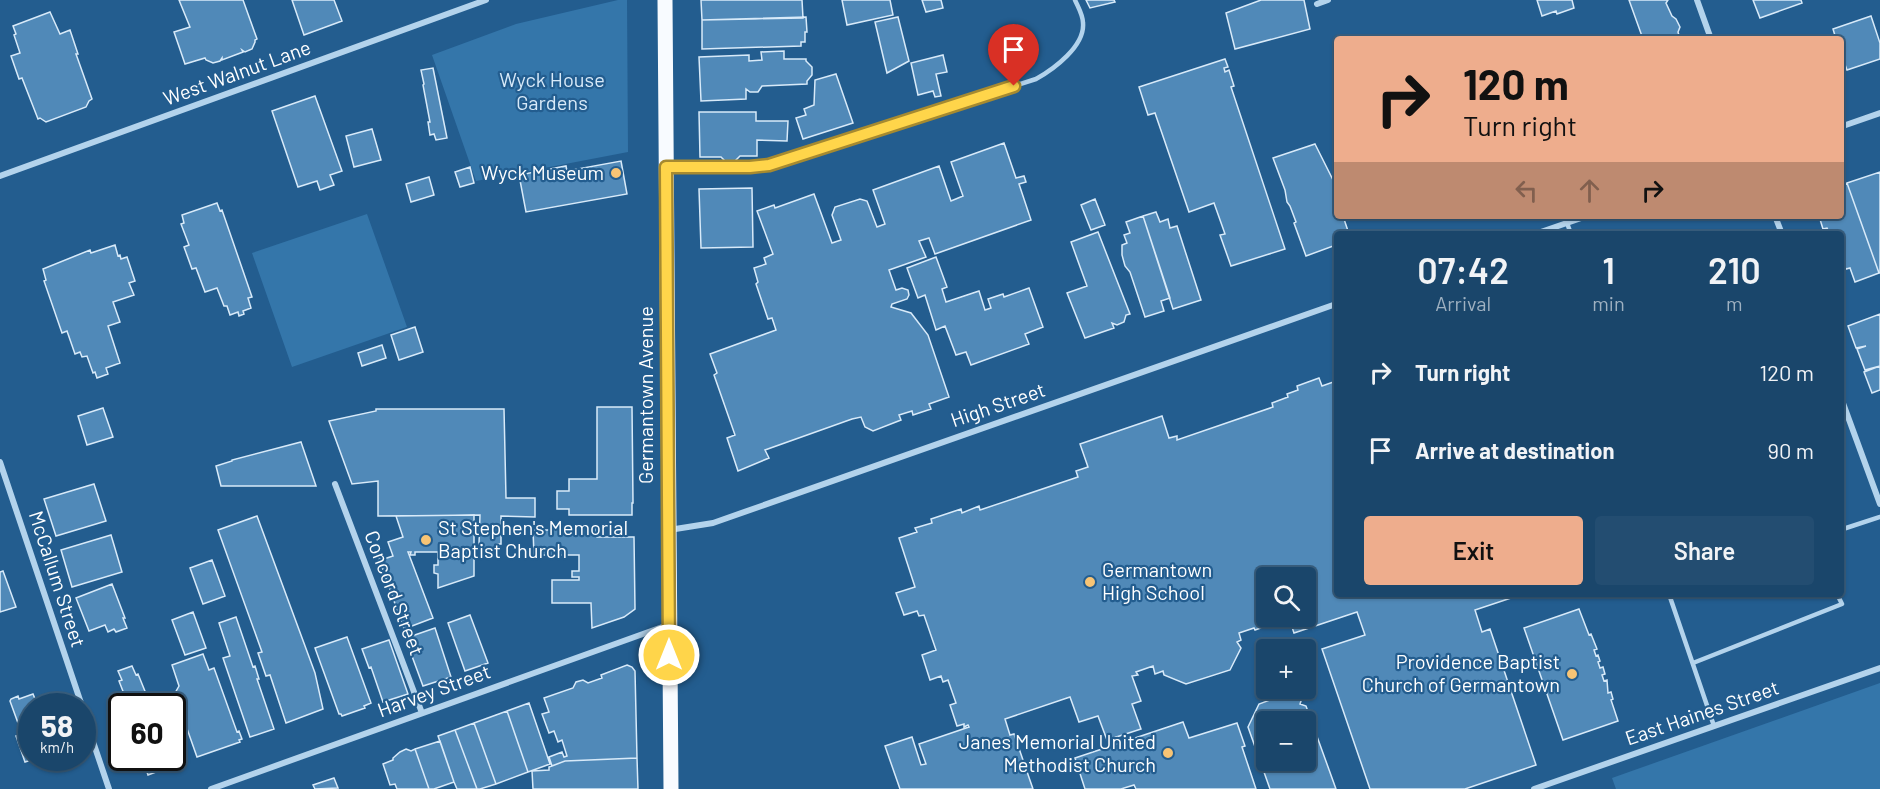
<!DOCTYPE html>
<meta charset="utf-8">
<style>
:root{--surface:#1a466b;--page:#234d71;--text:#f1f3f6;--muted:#9fb1c1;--line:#385e7e;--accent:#eead8d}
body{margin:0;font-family:Barlow,sans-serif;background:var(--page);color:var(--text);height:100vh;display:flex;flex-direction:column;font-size:22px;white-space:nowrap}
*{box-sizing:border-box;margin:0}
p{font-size:20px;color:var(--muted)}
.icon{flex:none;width:33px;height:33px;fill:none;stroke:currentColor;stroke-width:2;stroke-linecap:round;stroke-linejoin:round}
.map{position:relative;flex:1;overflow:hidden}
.side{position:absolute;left:1334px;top:231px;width:510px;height:366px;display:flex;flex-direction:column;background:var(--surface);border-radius:6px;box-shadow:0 2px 4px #0004,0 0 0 2px var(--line)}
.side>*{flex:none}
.top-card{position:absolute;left:1334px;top:36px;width:510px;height:183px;border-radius:6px;box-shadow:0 2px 4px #0004,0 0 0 2px var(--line);background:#eead8d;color:#111;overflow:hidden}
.tools{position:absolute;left:1256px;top:567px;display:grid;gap:12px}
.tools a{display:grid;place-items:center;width:60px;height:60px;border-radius:6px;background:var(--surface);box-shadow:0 2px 4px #0004,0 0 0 2px var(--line);font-size:30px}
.speed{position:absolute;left:18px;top:693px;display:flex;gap:12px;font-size:30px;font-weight:700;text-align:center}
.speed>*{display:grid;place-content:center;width:78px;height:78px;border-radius:50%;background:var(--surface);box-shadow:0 2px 4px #0004,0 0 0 2px var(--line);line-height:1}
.speed small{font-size:15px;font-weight:400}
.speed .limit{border:3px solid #111;border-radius:9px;background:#fff;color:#111}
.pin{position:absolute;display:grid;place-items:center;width:51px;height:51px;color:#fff;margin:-62px -26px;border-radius:50% 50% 50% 0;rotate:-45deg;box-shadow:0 0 6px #0007}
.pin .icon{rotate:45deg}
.me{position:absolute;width:66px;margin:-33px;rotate:0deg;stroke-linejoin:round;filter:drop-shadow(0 0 4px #0008)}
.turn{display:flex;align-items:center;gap:21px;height:126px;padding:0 30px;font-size:27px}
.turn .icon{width:78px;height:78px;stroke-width:2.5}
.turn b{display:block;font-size:42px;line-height:51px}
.lanes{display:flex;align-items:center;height:57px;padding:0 30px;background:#0003;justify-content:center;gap:30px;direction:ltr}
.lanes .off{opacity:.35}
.eta{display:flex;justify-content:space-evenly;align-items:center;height:102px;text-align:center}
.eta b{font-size:36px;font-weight:600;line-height:42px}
.button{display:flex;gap:12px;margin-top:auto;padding:12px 30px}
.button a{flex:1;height:69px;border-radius:6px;background:var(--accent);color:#111;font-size:24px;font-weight:600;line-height:69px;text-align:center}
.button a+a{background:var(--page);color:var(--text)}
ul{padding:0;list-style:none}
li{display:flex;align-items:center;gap:18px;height:78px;padding:0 30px}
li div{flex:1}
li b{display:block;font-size:22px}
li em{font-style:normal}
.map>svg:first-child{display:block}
.green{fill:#3476aa}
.building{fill:#5089b8;stroke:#d8eaf9;stroke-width:1.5;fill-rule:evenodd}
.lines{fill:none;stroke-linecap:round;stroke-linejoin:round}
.service{stroke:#b3d3ec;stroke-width:4.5}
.minor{stroke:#b3d3ec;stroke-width:6}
.primary{stroke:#f8fbff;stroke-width:15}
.route-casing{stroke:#a68a30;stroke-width:15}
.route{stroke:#ffd54a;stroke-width:10}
.poi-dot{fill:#f7c475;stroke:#235d8f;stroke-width:2}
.labels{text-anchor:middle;stroke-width:4.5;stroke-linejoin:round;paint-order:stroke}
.street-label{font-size:20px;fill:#fff;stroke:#235d8f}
.park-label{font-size:20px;fill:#d8eaf9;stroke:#235d8f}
.poi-label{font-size:20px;fill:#fff;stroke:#235d8f;text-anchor:end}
</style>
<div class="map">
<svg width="1880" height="789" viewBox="0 0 1880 789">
<rect width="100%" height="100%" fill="#235d8f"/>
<path class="green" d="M618,0H627L628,152L476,181L432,55L516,24Z
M367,214L407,327L292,367L252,253Z
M1880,683V789H1616L1612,778Z"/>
<path class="building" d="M179,0H243L257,39L255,40V42L252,49L245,52L242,50L243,52L222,60V58L220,61L213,63L206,60L205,58L185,64L174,32L190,27Z
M292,0H334L342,21L304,35Z
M701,0H802L803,18L702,20Z
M842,0H890L893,15L847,25Z
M922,0H941L943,8L926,12Z
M1086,0H1114L1115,2L1090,8Z
M1261,0H1304L1310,29L1235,49L1226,13Z
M1537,0H1572L1574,8L1557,14L1556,11L1542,16Z
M1629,0H1668L1666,3L1672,16L1676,19L1680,27L1678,32L1680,39H1643Z
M1753,0H1801L1802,3L1760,18Z
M50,12L60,34L70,30L78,54H76L92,99L89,101L86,107L46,122L40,118L38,119L22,78L19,79L11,56L20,53L14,35L16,34L13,26Z
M1871,16L1880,43V59L1847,70L1840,51V39H1836L1833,29Z
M806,17L807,32H805V42H801V46L702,49V20Z
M898,17L909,61L887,73L875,22Z
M784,51V59H806V61L812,67V75L807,81V84L762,86L758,92H750L746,89V99L701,101L699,57L749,55V61L762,60L761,52Z
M943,55L947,72L936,74L941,96L935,97L933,91L918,95L911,63Z
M1225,59L1228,67L1224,68L1225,72L1229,70L1234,86L1231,87L1285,249L1231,266L1220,235L1225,234L1214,203L1189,212L1155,113L1148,115L1139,87Z
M433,68L447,138L436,140L434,134L430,135L428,122H430L423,85L424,84L421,70Z
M836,74L853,123L803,139L796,118L806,115L804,109L814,105L815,80Z
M315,96L342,171L330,175L334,185L320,190L317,181L298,187L272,111Z
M699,112H756V121H788L787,141L757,140V156H740L735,161H725L721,157H700Z
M372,129L381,160L354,167L346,136Z
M1004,143L1016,178L1024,176L1026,182L1019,184L1031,220L935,254L929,238L919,241L926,257L889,270L896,290L902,288L908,290L909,295L907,299L892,304L891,307L911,313L928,335L949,397L929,404L931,409L913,415L912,411L899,415L901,420L873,431L865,427L861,417L852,419L765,450L769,458L738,471L727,438L735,435L714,375L717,373L710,354L776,330L772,318L768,319L756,284L758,282L754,268L766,264L764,258L773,254L757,211L774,205L775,208L814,194L832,243L841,240L832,215L835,207L860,199L867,201L877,227L885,224L873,190L939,166L951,201L963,196L951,162Z
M1315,144L1335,184L1336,216H1343L1349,234H1336V245L1306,256L1294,223L1296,222L1290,206L1287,202L1285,190L1273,158Z
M621,161L627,194L526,212L519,175L566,166L567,171Z
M470,167L474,183L460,187L455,172Z
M1880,172V273H1879L1847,183Z
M429,177L434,195L411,202L406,184Z
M1847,183L1879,273L1855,282L1850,268L1846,269L1840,255V234H1826L1828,230L1827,228L1823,229L1819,216H1840V186Z
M752,188L753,247L701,248L699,189Z
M1095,199L1105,225L1091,230L1081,205Z
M217,203L220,211L222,210L252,297L248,298L251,308L243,311L244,314L239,316L238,312L230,315L227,306H224L217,288L205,292L196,268L192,269L184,247L189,245L181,224L184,223L182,215Z
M1156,212L1160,222L1168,219L1170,228L1177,226L1201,300L1173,309L1143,216Z
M1143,216L1170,298L1161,301L1164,311L1145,317L1130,272L1125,266L1122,255V245L1127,243L1124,235L1130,233L1126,222Z
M1098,232L1130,314L1126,315L1124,322L1117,325L1112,323L1114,328L1085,338L1067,293L1087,286L1071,242Z
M115,245L118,256L120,255L121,259L127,257L135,281L129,283L134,295L113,302L120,322L108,326L120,363L106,368L108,374L97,378L95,372L93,373L87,356L82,357L80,352L75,354L67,331L62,333L44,281L46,280L43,269L90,250L91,253Z
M936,257L947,287L942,289L946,302L979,291L985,310L991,308L988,299L1003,294L1004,297L1029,288L1043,327L1025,334L1029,344L971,365L966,352L956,355L945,326L936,330L925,295L918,298L907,268Z
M1880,314V366L1865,370L1857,349L1866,346L1856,348L1848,326Z
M415,327L423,352L399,360L391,335Z
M382,345L386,358L362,366L358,353Z
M1880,366V390L1872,393L1864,372Z
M1319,378L1322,386L1336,381V594H1523L1475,610L1482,632L1490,629L1536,765L1465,789H1370L1322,649L1365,635L1357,612L1294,633L1289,618L1255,630L1254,628L1239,633L1241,640L1237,642L1241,648L1230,670L1186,684L1164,675L1163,671L1155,674L1153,666L1136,672L1138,675L1132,676L1141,701L1132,704L1141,729L1107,740L1098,716L1079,722L1070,697L1005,719L1010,735L1014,734L1033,789H900L885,746L912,737L921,765L926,764L919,744L969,727L968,725L964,727V724L957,726L950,705L956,703L948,680L943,682L941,676L930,680L922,655L936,650L924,615L919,616L917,611L904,615L896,593L915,587L899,538L917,532L915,528L932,523L931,519L961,509L962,513L979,506L980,510L1078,477L1076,471L1088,467L1080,444L1162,416L1169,438L1177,436V440L1273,407L1272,403L1288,397L1287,394L1298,390L1297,386ZM1266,578H1305V616H1266Z
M597,407H632L633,503H632V515H569V509H557V491H569V479H597Z
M103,408L113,437L87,445L78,416Z
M376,409H504L506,498H535V517L501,516V544H497V553H481L482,544H479L480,515L378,516V481L352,484L329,421L376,411Z
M301,442L316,486H221L216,466L232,461V460Z
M94,484L106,521L56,536L44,499Z
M474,515V576L438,588V574L434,573V565H438V552H415V555H410L411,552H408L433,618L404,629L379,559L384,557V559L393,556L388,542L403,537L396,516Z
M257,516L315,673L323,709L286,723L270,675L266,676L258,653L262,652L218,530Z
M567,527H596L597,537H634L635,609L624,617L592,628L591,603H552V580H579V577H572V571H579V555H534L533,530H566Z
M111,535L122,572L72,587L61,550Z
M212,560L225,596L203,604L190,568Z
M3,571L16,607L0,612V572Z
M112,584L125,618H123L127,628L116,632L114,629L108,632L105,625L89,631L76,598Z
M1579,609L1589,635L1591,634L1597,649L1594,650L1596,656L1598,655L1600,661L1598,662L1600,668L1603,667L1605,674L1602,675L1604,681L1607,680L1608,693L1611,692L1613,699L1611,700L1618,721L1563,740L1524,628Z
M193,612L206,648L185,655L172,620Z
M470,615L488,663L465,671L448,623Z
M236,617L253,667L255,666L259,679H257L274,729L250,737L223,658L230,656L219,623Z
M435,628L451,677L423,686L409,648L413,646L409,637Z
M347,637L371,703L364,706L365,708L342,716L341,714H339L315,648Z
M389,640L408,694L383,702L371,667L369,668L362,649Z
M203,654L209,670L214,668L237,732L239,731L242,739L239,740L240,742L197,757L179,706L185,704L177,701L175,693L179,686L172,665Z
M627,665L632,667L635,671L637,758L565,761L552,766L549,757L562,752L564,757L567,756L562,740L558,742L554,731L549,733L542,714L549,712L544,698L573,688L576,682L583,680L588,683L602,678L601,675Z
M132,666L136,675L138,674L151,706H122V719L115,702L126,699L119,681L122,680L118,671Z
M1289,688H1300L1303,695L1300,704L1306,706L1336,789H1270L1248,727L1259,704L1284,695L1290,699L1291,695ZM1266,722H1305V760H1266Z
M33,694L38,706H32V758H37L25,762L16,736L22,734L10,701L11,699L18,696L19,699Z
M529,703L550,764L528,772L507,711Z
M507,711L528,772L496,784L474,723Z
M1183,722L1189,738L1237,723L1245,746L1242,747L1256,789H1136L1134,785L1121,789H1085L1075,758Z
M474,723L496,784L480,789H477L455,730Z
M455,730L477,789H457L454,782L438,736Z
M440,741L454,782L434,789H429L415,749Z
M406,749L411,751L415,749L429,789H397L395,784L390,785L383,764L393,760V758L400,752Z
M136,758H169L172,766L148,775L145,766L140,768Z
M637,758L638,789H533L532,771L549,770V767L565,761Z
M334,778L338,788L315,789L313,785Z"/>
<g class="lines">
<path class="service" d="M668,167H750L769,165L1036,79C1054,69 1085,46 1083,23C1083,15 1078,7 1075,0
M1567,223L1571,234
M1840,530L1880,517
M1677,594L1670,597L1714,726
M1693,663L1842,604L1837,594"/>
<path class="minor" d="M1697,0L1711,39
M1317,4L1328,0
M1840,127L1880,113
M0,176L486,0
M1775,216L1782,234
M1535,234L1587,216
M1840,395L1880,504
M0,462L82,706
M335,484L422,713
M669,530L713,523L1336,304
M82,709L109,789
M211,789L668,625
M1534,789L1880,668"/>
<path class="primary" d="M665,0L671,789"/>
</g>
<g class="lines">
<defs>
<path id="route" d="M669,655L666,167H750L769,165L1014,86"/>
</defs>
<use href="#route" class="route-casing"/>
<use href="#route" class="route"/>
</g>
<g class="poi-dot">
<circle cx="616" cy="173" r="6"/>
<circle cx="426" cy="540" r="6"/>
<circle cx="1090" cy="582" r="6"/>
<circle cx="1572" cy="674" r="6"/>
<circle cx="1168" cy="753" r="6"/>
</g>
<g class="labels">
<g class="street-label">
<text transform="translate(237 73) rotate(-20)" y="7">West Walnut Lane</text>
<text transform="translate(646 395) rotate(-90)" y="7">Germantown Avenue</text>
<text transform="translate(998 405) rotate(-19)" y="7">High Street</text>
<text transform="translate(57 579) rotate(72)" y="7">McCallum Street</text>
<text transform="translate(394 593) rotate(69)" y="7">Concord Street</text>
<text transform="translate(434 691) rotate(-20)" y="7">Harvey Street</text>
<text transform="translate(1702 713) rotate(-19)" y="7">East Haines Street</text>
</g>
<g class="park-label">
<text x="552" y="87">Wyck House<tspan x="552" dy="23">Gardens</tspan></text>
</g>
<g class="poi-label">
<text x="604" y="180">Wyck Museum</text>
<text x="438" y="535" text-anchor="start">St Stephen's Memorial<tspan x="438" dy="23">Baptist Church</tspan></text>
<text x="1102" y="577" text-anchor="start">Germantown<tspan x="1102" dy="23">High School</tspan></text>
<text x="1560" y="669">Providence Baptist<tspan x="1560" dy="23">Church of Germantown</tspan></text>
<text x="1156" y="749">Janes Memorial United<tspan x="1156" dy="23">Methodist Church</tspan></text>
</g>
</g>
</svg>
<div class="tools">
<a><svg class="icon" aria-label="search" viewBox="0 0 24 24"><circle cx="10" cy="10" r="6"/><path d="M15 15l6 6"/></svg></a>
<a>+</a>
<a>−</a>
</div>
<div class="speed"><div>58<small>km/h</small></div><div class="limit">60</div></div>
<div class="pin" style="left:1014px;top:86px;background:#d93025"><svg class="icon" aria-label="arrive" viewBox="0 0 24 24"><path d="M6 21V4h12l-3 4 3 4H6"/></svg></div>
<svg class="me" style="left:669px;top:655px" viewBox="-20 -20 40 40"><circle r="17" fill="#ffd54a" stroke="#fff" stroke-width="3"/><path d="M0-11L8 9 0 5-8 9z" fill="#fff"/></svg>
<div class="top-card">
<div class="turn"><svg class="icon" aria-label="right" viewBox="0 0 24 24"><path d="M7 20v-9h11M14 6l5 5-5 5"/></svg><div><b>120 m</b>Turn right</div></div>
<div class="lanes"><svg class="icon off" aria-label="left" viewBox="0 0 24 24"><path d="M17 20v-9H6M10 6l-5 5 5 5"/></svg><svg class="icon off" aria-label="ahead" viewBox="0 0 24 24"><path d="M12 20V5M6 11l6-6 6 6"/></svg><svg class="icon" aria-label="right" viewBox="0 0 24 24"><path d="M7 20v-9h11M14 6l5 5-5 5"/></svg></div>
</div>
<section class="side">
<div class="eta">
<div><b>07:42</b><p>Arrival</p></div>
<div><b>1</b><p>min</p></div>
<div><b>210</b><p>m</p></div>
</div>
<ul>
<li><svg class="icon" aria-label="right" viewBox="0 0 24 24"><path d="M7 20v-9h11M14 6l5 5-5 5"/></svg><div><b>Turn right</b></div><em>120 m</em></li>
<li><svg class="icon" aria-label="arrive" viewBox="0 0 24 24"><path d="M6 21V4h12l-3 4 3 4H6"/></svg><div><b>Arrive at destination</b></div><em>90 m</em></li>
</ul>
<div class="button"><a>Exit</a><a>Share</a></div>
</section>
</div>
